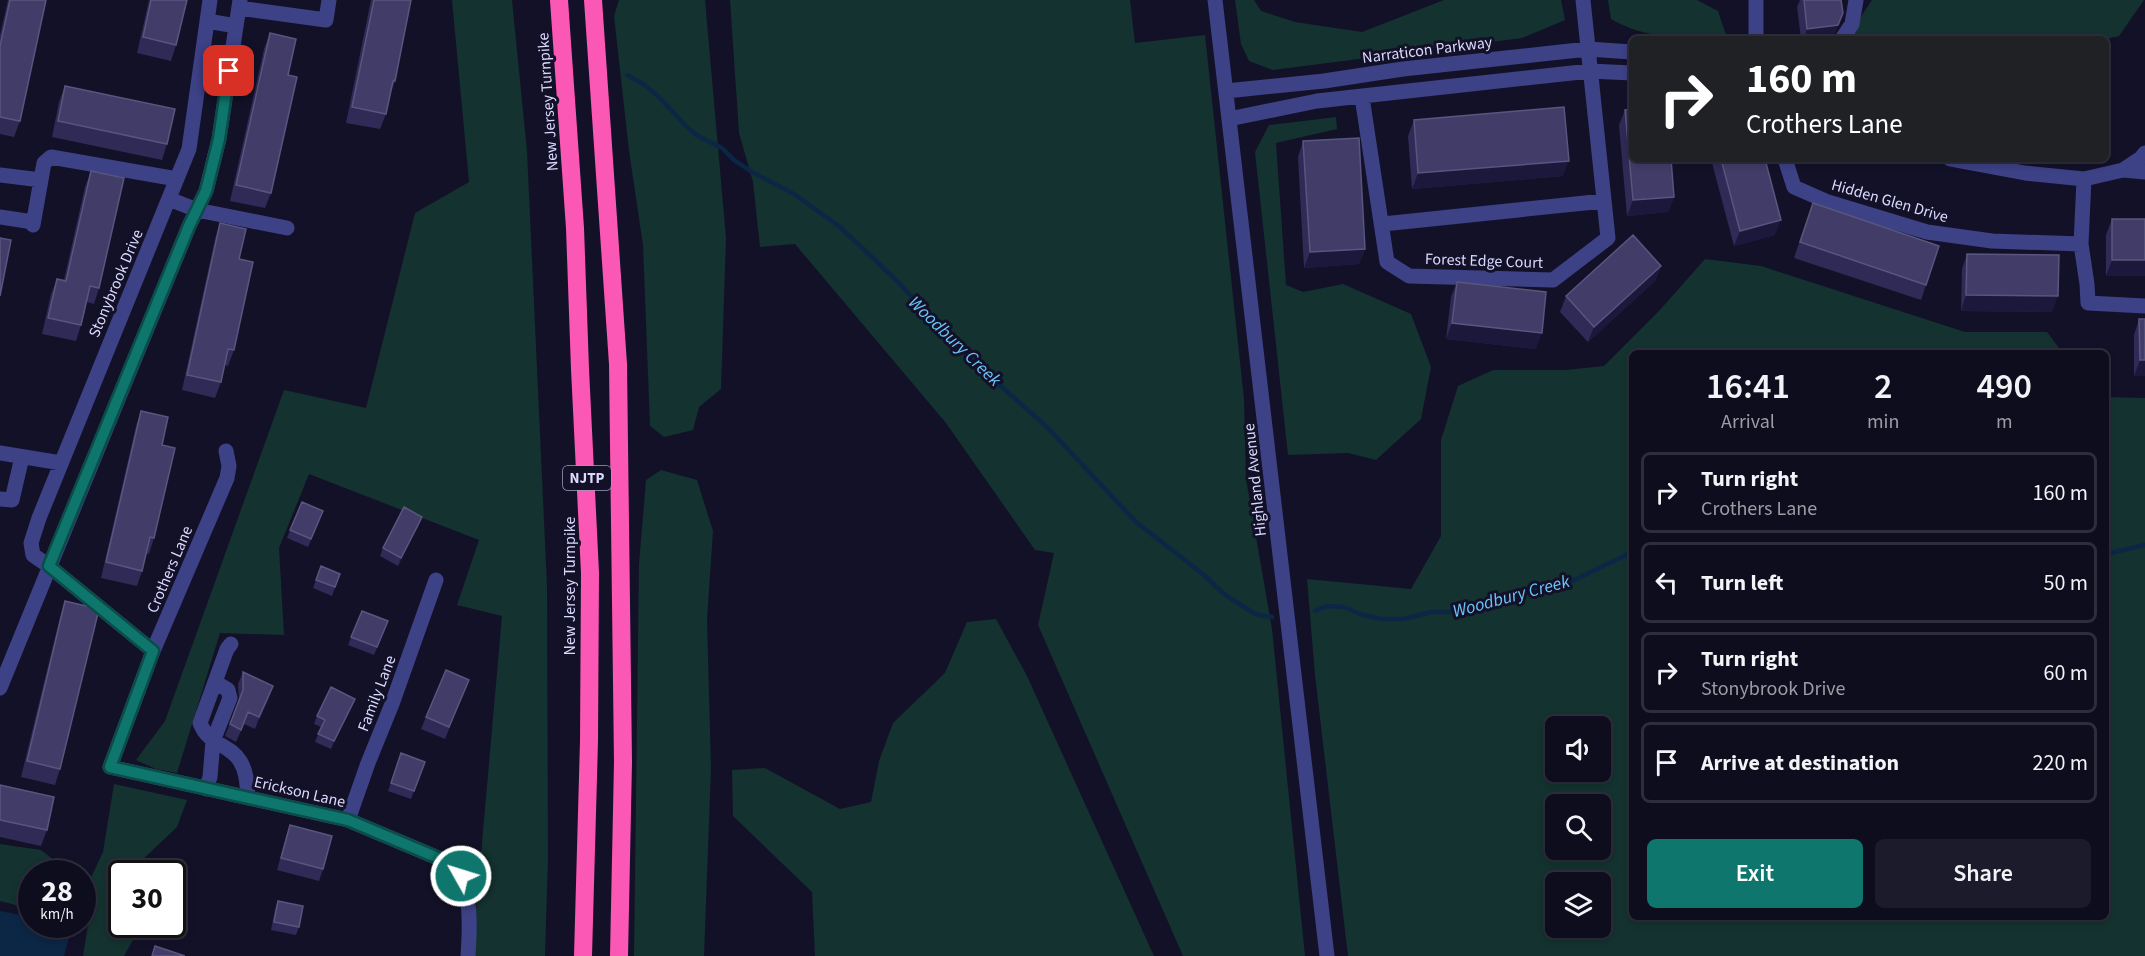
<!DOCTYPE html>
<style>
:root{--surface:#0e0d1e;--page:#1c1b2b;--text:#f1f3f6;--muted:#9b9ca4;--line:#2e2d3c;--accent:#0f766e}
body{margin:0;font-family:"Source Sans 3",sans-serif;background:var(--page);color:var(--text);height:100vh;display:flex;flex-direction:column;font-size:22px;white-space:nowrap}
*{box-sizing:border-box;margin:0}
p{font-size:20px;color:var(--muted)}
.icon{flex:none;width:33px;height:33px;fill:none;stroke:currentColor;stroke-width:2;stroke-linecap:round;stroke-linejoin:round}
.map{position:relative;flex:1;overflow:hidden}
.sheet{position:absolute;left:1629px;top:350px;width:480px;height:570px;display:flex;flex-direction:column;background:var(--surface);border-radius:9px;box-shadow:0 3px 9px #0003,0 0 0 2px var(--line)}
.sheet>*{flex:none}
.hud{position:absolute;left:1629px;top:36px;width:480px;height:126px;border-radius:9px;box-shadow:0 3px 9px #0003,0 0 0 2px var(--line);background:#202124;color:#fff;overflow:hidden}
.controls{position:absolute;left:1545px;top:716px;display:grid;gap:12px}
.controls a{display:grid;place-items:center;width:66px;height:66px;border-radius:9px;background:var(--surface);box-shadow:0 3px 9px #0003,0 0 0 2px var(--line);font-size:30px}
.speed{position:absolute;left:18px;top:860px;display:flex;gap:12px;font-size:30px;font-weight:700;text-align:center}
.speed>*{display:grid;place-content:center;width:78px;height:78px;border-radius:50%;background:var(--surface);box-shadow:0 3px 9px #0003,0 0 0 2px var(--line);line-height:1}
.speed small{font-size:15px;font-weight:400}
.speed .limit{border:3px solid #111;border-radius:9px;background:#fff;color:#111}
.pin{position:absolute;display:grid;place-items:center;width:51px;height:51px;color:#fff;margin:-26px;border-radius:12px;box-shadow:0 3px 9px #0006}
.me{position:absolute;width:66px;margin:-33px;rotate:309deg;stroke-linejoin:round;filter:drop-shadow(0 0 4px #0008)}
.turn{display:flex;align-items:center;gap:21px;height:126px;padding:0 18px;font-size:27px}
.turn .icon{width:78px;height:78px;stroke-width:2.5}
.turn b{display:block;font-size:42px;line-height:51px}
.eta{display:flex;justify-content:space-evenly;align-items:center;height:102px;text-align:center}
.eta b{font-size:36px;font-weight:600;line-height:42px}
.button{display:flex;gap:12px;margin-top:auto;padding:12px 18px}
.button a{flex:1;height:69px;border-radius:9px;background:var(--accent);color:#fff;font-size:24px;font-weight:600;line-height:69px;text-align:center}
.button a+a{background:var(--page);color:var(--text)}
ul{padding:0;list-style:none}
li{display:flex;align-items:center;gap:18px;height:81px;margin:0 12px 9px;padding:0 6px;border:3px solid var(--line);border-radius:9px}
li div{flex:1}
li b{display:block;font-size:22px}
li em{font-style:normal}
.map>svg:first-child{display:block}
.green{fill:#14322f;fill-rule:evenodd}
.water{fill:#0c2646}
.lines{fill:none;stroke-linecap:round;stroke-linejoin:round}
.stream{stroke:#0c2646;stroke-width:4.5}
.minor{stroke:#3d4186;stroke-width:15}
.highway{stroke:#fb57b4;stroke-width:18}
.wall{fill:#2f2a56}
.shaded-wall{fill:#1c183c}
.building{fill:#413d68;stroke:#59557f;stroke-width:1.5}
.route-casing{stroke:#0a4d48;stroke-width:15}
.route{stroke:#0f766e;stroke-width:10}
.labels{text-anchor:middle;stroke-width:6;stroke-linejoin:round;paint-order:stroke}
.shield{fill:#131128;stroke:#9e9dbe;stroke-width:1.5}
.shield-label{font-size:15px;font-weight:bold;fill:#dad9fe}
.street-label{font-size:16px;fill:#dad9fe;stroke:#131128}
.water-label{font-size:18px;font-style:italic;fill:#6ac5fc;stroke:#131128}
</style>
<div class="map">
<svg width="2145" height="956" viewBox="0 0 2145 956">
<rect width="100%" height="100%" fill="#131128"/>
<path class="green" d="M452,0H512L527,151L547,586L548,858L545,956H472L502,616L457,605L479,540L309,474L279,548L284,635L220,633L177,773L156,769L136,760L165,721L284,390L366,408L415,213L469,182Z
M619,0H705L726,238L721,389L699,407L693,430L664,437L650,426L643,245L629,151L614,16Z
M730,0H1130L1135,43L1205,35L1244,399L1246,479L1272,629L1305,956H1183L1038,625L1054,553L1035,550L946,423L795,244L760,247L753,182L739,133Z
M1235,0H1254L1261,11L1295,22L1362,32L1444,0H1561L1565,20L1522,38L1273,70L1249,61L1241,44Z
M1608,0H1697L1718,11L1726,35L1723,39C1686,39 1644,39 1611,19Z
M1872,0H2144L2119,36L2106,39H1846Z
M1336,117L1337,129L1276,143L1286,285L1303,292L1343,284L1411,314L1431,367L1421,419L1376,460L1348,453L1288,455L1255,152L1269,125Z
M1705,259L1761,266L1965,332H2047L2062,352H1632V916H2106V397L2145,398V956H1348L1315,675L1307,579L1411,589L1441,536V440L1458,386L1493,370H1566L1604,366L1659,311ZM1556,726H1600V771H1556ZM1556,804H1600V849H1556ZM1556,882H1600V927H1556Z
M661,470L697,480L713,531L707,619L711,767L704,956H634L639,564L646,480Z
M996,619L1027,676L1154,956H815L812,892L733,816L732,770L765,768L840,809L871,802L879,761L893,723L945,673L967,622Z
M114,784L187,800L177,827L140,862L141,873H122V924H142L124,956H83L88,925L83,924V881L88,884L103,852Z
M0,844L41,850L71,873H32L31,909L0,901Z"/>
<path class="water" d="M0,911L31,917L32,924L63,925L70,934L64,956H0Z"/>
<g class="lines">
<path class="stream" d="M627,75L643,84L657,95L687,127L698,136L722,148L734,160L752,172L794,194L840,227L893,277L978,366L1047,427L1136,522L1204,575L1224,594L1255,614L1272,617
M2106,554L2145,545
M1315,611L1327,606L1344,607L1362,615L1383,619H1404L1431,612H1460L1512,596L1564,585L1632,552"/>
<path class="minor" d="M1215,0L1327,956
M239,8L326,20L329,0
M207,21L236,26
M1756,39V0
M1842,39L1852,24L1856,0
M1226,91L1324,81L1403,69L1588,49L1632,52
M1362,97L1387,262L1409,276L1553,280L1608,238L1583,0
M1229,119L1317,101L1590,71L1632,73
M1785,159L1794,187L1828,202L1927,232L1992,241L2081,244L2084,179
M1950,159L2025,173L2084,179L2123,170L2145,172
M2123,170L2141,158L2145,153
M0,175L41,180
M169,199L197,210L287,228
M0,217L33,222
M1383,224L1604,201
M33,225L44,163L51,157L177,179
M2081,244L2087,284L2088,303L2145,306
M226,451L229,466L227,478L153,651L110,767L348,820L450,863C473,891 470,922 468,956
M0,453L61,463
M0,499L12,500L22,457
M231,644L227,649L200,723C208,745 230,744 240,761C247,772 247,785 248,798
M153,651L49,566L33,555L31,543L39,518L189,149L210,0
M0,688L189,226L206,191L219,139L240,0
M206,789L210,777L213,741L230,698L228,690L215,682
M348,820L368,763L392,704L436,580"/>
<path class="highway" d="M559,0L575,228L580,369L590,573L589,741L583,956
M593,0L618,364L623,762L619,956"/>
</g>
<path class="wall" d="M8,0H46L20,121L14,137L0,134V35Z
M149,0H187L176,45L171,61L137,53Z
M371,0H411L395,81L390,95L386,114L380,129L346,123Z
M1800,0H1841L1833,39H1801L1797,7Z
M270,33L288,75L271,193L265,208L230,201L264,49Z
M65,86L167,144L162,160L52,137L59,102Z
M1625,110L1674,197L1668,212L1627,216L1619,125Z
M1414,120L1563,176L1412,189L1408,136Z
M1303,141L1365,249L1359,264L1304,268L1298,157Z
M1711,159H1765L1775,235L1734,246Z
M91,171L99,288L94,304L87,302L81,325L76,341L42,334L51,294L57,279L64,280L85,187Z
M1807,219L1939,246L1921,300L1794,258Z
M2112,219H2145V276H2106V235Z
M220,223L239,259L234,350L228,366L225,365L221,382L215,398L182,390L215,239Z
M1967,254L2052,312L1961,311L1962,269Z
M1661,266L1655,281L1588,342L1560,312L1566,296Z
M1457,282L1536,349L1446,339L1451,297Z
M2139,319L2145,376H2134V335Z
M141,411L162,445L154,538L149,554L146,553L142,571L137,586L101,578L136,426Z
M323,511L308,547L287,538L290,530Z
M422,517L419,525L398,566L380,556L383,548Z
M321,566L340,574L332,596L313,588Z
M65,601L60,769L55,785L21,777L60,617Z
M362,611L388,621L374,655L348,645Z
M243,672L269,698L255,729L244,724L236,742L225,736L239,701L238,684Z
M464,691L445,739L421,729L426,717Z
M355,699L331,749L315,742L321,727L314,724L317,716Z
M401,753L425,762L411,799L388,791Z
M0,785L47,830L41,846L0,837Z
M290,825L323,869L319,881L277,870L286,837Z
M278,901L299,927L296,935L271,930L275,909Z"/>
<path class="shaded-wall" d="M1838,25L1833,39H1804L1807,29Z
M1569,161L1563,176L1412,189L1418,173Z
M1674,197L1668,212L1627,216L1633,200Z
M1781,220L1775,235L1734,246L1740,231Z
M1365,249L1359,264L1304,268L1310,252Z
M2112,260H2145V276H2106Z
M1661,266L1655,281L1588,342L1594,327Z
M1966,295L2058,296L2052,312L1961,311Z
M1452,323L1542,333L1536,349L1446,339Z
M2140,360H2145V376H2134Z
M422,517L419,525L398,566L401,558Z
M273,686L269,698L255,729L259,717Z
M355,699L352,707L331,749L334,741Z"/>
<path class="building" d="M10,0H46L20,121L0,117V46Z
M151,0H187L176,45L143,37Z
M374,0H411L395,81H393L386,114L352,107Z
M1804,0H1841L1843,13L1838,25L1807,29Z
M270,33L296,39L288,75L297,77L271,193L236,185Z
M65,86L175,109L167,144L58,121Z
M1564,107L1569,161L1418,173L1414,120Z
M1632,109V159H1671L1674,197L1633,200L1625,110Z
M1359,138L1365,249L1310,252L1303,141Z
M1721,159H1765L1781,220L1740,231Z
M91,171L124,178L99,288L90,286L81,325L48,318L57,279L66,281Z
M1813,203L1939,246L1926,285L1800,242Z
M2112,219H2145V260H2112Z
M220,223L246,229L239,259L253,262L234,350L228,349L221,382L187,375Z
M1633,235L1661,266L1594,327L1566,296Z
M0,238L11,240L0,296Z
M1967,254L2059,255L2058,296L1966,295Z
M1457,282L1546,292L1542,333L1452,323Z
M2139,319H2145V360H2140Z
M141,411L168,417L162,445L175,448L154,538L150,537L142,571L106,562Z
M302,502L323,511L311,539L290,530Z
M404,507L422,517L401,558L383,548Z
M321,566L340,574L335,587L316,580Z
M65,601L99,609L60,769L27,761Z
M362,611L388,621L377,647L351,637Z
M446,670L469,680L449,727L426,717Z
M243,672L273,686L259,717L248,712L241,730L230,724L243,690Z
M331,687L355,699L334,741L318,734L325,720L317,716Z
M401,753L425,762L414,791L391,783Z
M0,785L54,797L47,830L0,820Z
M290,825L332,836L323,869L281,858Z
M278,901L303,906L299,927L274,922Z
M155,946L185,956H152Z"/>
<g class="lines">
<defs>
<path id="route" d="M229,71L219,139L206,191L189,226L49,566L153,651L110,767L348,820L450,863L461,876"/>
</defs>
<use href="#route" class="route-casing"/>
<use href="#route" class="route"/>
</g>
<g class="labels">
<rect class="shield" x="563" y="466" width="48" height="24" rx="4.5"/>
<g class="shield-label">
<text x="587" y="483">NJTP</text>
</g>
<g class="street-label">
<text transform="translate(1427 49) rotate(-7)" y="6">Narraticon Parkway</text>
<text transform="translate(547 102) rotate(-94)" y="6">New Jersey Turnpike</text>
<text transform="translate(1890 200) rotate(16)" y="6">Hidden Glen Drive</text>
<text transform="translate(1484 260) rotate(2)" y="6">Forest Edge Court</text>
<text transform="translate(115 283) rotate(-67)" y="6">Stonybrook Drive</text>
<text transform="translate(1254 480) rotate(-96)" y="6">Highland Avenue</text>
<text transform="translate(169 569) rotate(-67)" y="6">Crothers Lane</text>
<text transform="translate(569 586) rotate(-90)" y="6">New Jersey Turnpike</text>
<text transform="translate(376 693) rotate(-69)" y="6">Family Lane</text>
<text transform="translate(300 791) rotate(13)" y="6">Erickson Lane</text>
</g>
<g class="water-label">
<text transform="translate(955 341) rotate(44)" y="6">Woodbury Creek</text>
<text transform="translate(1511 596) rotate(-15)" y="6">Woodbury Creek</text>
</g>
</g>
</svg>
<div class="controls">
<a><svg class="icon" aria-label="sound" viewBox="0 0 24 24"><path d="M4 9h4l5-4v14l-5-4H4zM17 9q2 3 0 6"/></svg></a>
<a><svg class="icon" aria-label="search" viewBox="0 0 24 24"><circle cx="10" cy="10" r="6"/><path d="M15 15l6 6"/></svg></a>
<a><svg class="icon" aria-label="layers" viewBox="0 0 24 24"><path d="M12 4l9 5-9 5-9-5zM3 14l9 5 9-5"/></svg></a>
</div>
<div class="speed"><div>28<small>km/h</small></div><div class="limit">30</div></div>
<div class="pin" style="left:229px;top:71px;background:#d93025"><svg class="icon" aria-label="arrive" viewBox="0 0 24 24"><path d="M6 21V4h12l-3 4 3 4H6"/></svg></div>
<svg class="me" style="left:461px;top:876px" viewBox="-20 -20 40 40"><circle r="17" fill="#0f766e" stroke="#fff" stroke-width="3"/><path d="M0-11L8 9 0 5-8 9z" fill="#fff"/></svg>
<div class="hud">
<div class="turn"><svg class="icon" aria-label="right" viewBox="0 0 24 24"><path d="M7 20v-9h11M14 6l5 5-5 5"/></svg><div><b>160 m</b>Crothers Lane</div></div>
</div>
<section class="sheet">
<div class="eta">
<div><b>16:41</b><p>Arrival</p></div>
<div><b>2</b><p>min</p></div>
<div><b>490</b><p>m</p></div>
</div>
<ul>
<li><svg class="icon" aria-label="right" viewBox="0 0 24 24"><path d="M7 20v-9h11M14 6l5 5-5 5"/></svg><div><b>Turn right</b><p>Crothers Lane</p></div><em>160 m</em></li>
<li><svg class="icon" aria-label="left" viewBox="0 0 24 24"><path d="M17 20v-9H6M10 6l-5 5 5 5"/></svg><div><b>Turn left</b></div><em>50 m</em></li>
<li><svg class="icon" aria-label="right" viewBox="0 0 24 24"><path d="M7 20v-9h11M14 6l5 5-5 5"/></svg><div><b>Turn right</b><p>Stonybrook Drive</p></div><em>60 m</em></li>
<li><svg class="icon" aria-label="arrive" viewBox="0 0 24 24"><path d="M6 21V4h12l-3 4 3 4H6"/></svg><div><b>Arrive at destination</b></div><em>220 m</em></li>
</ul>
<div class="button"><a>Exit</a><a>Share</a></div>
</section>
</div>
